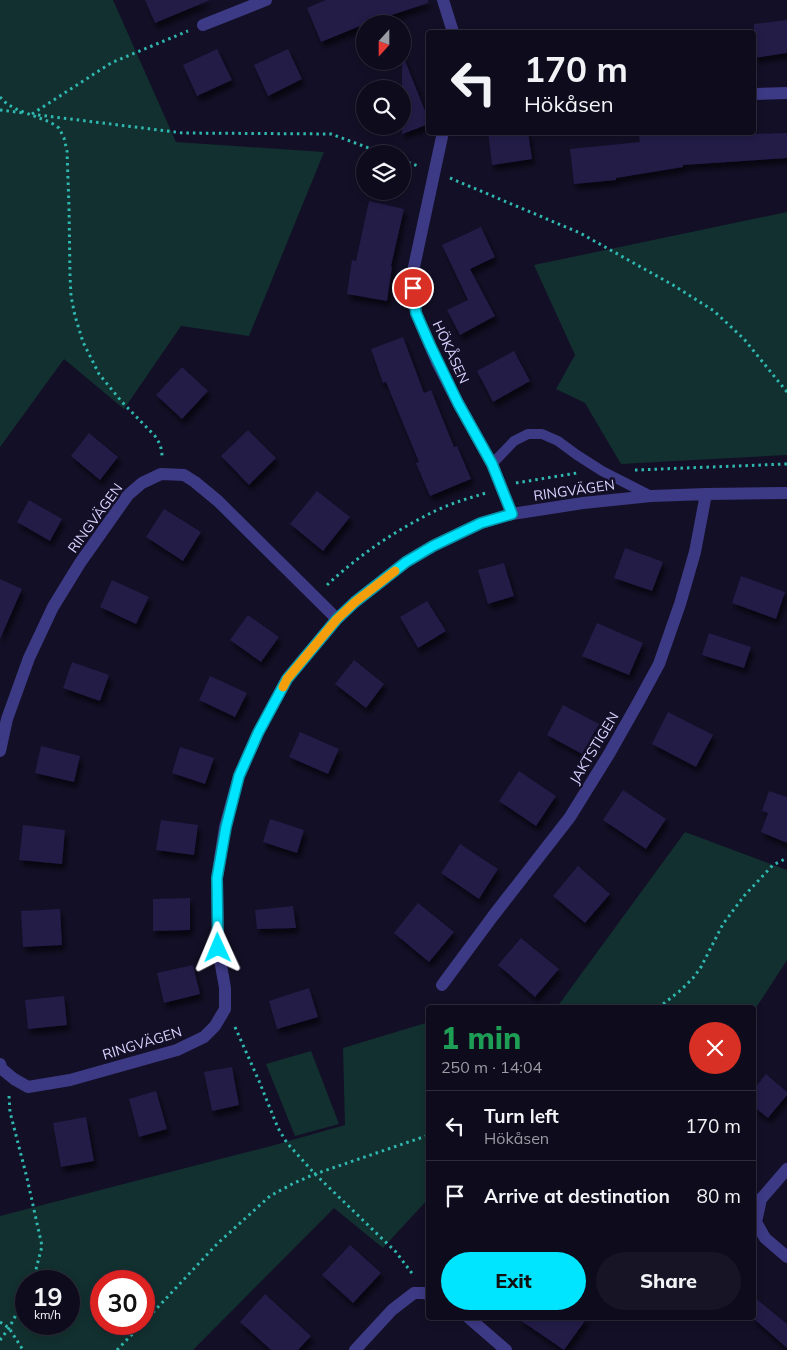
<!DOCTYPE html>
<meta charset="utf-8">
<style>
:root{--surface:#0e0b1c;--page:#171425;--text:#f1f3f6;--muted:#9b9ba3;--line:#2e2b3b;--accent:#00e5ff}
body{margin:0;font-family:Mulish,sans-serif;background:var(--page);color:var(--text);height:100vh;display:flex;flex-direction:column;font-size:19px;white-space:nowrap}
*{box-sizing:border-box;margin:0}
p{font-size:16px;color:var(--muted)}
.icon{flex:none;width:28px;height:28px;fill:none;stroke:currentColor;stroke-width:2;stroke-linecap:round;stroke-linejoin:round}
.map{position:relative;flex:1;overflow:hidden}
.panel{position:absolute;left:426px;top:1005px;width:330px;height:315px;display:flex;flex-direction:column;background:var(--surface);border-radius:5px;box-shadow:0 2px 8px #0003,0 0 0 1px var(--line)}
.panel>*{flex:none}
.banner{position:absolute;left:426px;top:30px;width:330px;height:105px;border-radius:5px;box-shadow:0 2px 8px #0003,0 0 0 1px var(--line);background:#0e0b1c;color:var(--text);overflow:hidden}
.needle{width:32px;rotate:201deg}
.buttons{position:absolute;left:356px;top:15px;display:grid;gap:10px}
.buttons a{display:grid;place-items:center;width:55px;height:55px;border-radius:50%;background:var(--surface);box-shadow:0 2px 8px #0003,0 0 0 1px var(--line);font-size:25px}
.speed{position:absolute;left:15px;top:1270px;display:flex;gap:10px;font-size:25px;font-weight:700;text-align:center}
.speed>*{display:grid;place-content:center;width:65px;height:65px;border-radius:50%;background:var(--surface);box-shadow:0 2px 8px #0003,0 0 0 1px var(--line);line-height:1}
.speed small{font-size:12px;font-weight:400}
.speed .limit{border:8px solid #d22;background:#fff;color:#111}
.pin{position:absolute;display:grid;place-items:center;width:42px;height:42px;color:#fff;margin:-21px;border:2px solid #fff;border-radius:50%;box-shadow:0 1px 5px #0007}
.me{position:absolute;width:55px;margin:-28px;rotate:359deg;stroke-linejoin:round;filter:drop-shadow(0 0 4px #0008)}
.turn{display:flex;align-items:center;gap:18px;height:105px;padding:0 15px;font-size:22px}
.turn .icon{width:65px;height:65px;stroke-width:2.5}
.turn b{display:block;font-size:35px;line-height:42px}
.round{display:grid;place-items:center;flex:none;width:52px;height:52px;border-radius:26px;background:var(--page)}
.headline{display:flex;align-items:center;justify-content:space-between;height:85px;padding:0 15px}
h1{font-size:30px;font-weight:800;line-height:38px;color:#1e9e55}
.cta{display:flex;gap:10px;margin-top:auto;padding:10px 15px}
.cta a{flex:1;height:58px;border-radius:30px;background:var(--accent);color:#111;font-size:20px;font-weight:800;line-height:58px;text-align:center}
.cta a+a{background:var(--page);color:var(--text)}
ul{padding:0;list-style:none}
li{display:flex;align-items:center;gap:15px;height:70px;padding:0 15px;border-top:1px solid var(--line)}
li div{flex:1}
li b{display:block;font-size:19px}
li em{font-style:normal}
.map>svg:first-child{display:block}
.green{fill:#12302f;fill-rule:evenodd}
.building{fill:#241b47;filter:url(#shadow)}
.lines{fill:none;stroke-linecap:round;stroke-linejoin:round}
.path{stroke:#2fb8b0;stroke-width:3;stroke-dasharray:2.5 4;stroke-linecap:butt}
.lane{stroke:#3d3a85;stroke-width:10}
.street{stroke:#3d3a85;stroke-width:12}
.route-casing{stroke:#0095a6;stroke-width:12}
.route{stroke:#00e5ff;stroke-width:9}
.slow{stroke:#f59e0b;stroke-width:9}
.labels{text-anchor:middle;stroke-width:5;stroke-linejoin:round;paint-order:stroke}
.street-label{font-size:14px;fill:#d9d4ff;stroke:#130f26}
</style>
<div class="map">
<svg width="787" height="1350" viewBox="0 0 787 1350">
<defs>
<filter id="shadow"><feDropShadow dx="3" dy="5.5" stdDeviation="2.5" flood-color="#0009"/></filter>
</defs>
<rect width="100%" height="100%" fill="#130f26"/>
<path class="green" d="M0,0H113L176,142L324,152L249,336L181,326L124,409L64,359L0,447Z
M787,212V455L621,464L585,403L556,389L575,355L534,265Z
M685,832L787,870V960L754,1011V1008L557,1007Z
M429,1022V1198L383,1248L334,1208L193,1350H0V1216L271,1146L345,1125L343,1048ZM69,1281V1324H26V1281ZM144,1281V1324H101V1281Z
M311,1051L339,1124L295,1136L266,1064Z"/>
<path class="building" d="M145,0H210L155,23Z
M326,0H428V3L365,24L321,42L307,8Z
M787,20V53L754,58V24Z
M217,49L232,80L197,96L183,65Z
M288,49L302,79L268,96L254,65Z
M402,58H404L429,121V124L402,134Z
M488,132H528L532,159L492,165Z
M663,132H749V134L787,133V158L683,165V167L616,178V180L574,184L570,149L640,142L639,136Z
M369,201L404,209L391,266L392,267L387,301L347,294L352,260L356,261Z
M481,227L495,257L470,269L495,316L460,335L447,310L468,300L442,245Z
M403,337L424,393L431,390L454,447L457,446L471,479L430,496L416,463L419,462L386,382L383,383L371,349Z
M514,351L530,381L493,402L477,371Z
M182,367L208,391L182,419L156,395Z
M248,430L276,458L249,485L221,456Z
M89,433L118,457L100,480L71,456Z
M317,491L350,517L323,551L290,524Z
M29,500L62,519L50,541L17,522Z
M164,509L201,532L183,561L146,537Z
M625,548L663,562L652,591L614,578Z
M504,563L514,596L488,604L478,570Z
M741,576L785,592L776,619L732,603Z
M0,579L22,589L0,639Z
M112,580L149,597L136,624L100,607Z
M427,601L446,631L418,648L400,617Z
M248,615L279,637L261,662L230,640Z
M597,623L643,643L629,675L582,656Z
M709,633L751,647L744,668L702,655Z
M354,660L384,684L366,708L335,684Z
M72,662L109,675L100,701L63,688Z
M210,676L247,693L235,717L199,700Z
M563,705L599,724L582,754L547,735Z
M668,712L713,735L696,767L652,744Z
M300,732L339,749L328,774L289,757Z
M41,746L80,756L74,782L35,773Z
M180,747L214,758L205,784L172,773Z
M519,771L556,796L536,826L499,801Z
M623,790L666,819L646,849L603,820Z
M769,791L787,797V843L761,832L768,813L762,811Z
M270,819L304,830L297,853L263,842Z
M161,820L198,825L194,855L156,850Z
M23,825L65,830L62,864L19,860Z
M460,844L498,869L479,899L441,873Z
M578,866L610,894L585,923L553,896Z
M190,898V930L153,931V899Z
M418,903L454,932L429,962L394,933Z
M293,906L296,928L257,929L255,910Z
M60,909L62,945L23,947L21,911Z
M521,938L559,969L535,997L498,965Z
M193,965L200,994L164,1003L157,973Z
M309,988L318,1017L277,1029L269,1001Z
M64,996L67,1025L28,1029L25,1000Z
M232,1067L239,1105L212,1111L204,1072Z
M766,1074L787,1092V1095L768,1118L754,1107V1089Z
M156,1091L167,1129L139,1137L129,1099Z
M86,1117L94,1161L61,1167L53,1123Z
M350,1245L381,1273L353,1303L322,1275Z
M265,1294L311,1336L298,1350H271L240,1322Z
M754,1297L787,1324V1348L754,1319Z
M517,1318H587L564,1350Z"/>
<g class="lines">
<path class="path" d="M0,97L7,104L18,110L50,122L59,128L64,138L67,151L69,207L70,276L71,296L75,316L83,342L99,374L122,402L155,436C160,443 162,449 162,457
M0,110L24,113
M32,114L111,63L188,31
M38,115L183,133L331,134L385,154
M402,160L418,166
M450,178L580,233L673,285L714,311L744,339L787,392
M635,470L787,464
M516,483L577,473
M327,585C359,555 396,530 435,511C452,503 469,498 486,493
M658,1008L681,990L693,978L701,967L723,924L744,896L773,865L787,858
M235,1027L259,1081L278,1128L287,1143L315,1174L396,1252L414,1276
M9,1096L10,1112L27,1178L42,1246L33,1281
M0,1322L9,1328L23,1350
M144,1322L218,1243L270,1196L294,1183L315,1174L429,1135
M0,1340L9,1328L26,1296
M117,1350L142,1324"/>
<path class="lane" d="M492,464L514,441L528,434H542L558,441L577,455L602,471L651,496"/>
<path class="street" d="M443,0L453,32
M203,25L266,0
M754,94L787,93
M443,132L414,267L413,288L416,313L437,362L458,403L492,464L512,514
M0,751L7,719L29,658L53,607L80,563L128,495L142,483L161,474L184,475L195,482L218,501L337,619
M442,985L493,916L570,817L609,754L639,701L659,664L680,604L695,552L706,494
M0,1064L2,1069L14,1079L28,1087L70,1080L177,1050L204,1037L215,1026L225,1009V988L218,948L217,878L225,827L239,776L258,733L287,679L337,619L355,602L406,562L433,546L481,523L512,514L583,503L651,496L706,494L787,493
M787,1169L761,1199L756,1222L765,1238L787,1257
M469,1318L506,1350
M355,1350L392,1310L414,1293H424L429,1295"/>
</g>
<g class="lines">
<defs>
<path id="route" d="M218,948L217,878L226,827L239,776L258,733L287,679L337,619L355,602L406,562L433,546L481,523L512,514L492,464L458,403L430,345L416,313L413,288"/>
</defs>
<use href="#route" class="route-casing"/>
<use href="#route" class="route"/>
<path class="slow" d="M283,687L287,679L337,619L355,602L395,571"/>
</g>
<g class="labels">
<g class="street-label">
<text transform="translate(451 352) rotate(65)" y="5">HÖKÅSEN</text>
<text transform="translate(574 490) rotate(-8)" y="5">RINGVÄGEN</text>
<text transform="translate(95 518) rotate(-54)" y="5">RINGVÄGEN</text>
<text transform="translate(594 748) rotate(-59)" y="5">JAKTSTIGEN</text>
<text transform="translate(142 1043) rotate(-17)" y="5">RINGVÄGEN</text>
</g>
</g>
</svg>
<div class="buttons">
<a><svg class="needle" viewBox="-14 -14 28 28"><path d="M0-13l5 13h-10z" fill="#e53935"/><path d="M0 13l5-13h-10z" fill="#9b9ba3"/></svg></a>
<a><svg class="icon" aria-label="search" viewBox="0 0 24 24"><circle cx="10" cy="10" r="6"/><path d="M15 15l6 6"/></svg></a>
<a><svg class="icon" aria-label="layers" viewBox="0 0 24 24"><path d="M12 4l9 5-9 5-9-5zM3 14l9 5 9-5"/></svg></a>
</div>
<div class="speed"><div>19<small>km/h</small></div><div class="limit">30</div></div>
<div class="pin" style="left:413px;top:288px;background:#d93025"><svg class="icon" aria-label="arrive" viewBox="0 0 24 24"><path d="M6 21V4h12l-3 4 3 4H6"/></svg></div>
<svg class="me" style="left:218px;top:948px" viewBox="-20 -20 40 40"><path d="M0-17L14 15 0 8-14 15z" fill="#00e5ff" stroke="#fff" stroke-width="4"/></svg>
<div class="banner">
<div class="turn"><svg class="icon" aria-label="left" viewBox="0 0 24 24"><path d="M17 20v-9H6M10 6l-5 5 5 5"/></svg><div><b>170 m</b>Hökåsen</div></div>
</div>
<section class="panel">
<div class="headline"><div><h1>1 min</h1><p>250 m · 14:04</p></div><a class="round" style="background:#d93025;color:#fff"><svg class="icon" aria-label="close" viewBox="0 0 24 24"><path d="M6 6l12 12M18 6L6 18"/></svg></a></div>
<ul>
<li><svg class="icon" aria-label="left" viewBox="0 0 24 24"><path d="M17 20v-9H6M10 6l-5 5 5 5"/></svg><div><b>Turn left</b><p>Hökåsen</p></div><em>170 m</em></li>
<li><svg class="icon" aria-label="arrive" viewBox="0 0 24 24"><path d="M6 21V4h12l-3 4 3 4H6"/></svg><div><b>Arrive at destination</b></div><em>80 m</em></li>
</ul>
<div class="cta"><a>Exit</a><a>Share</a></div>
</section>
</div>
